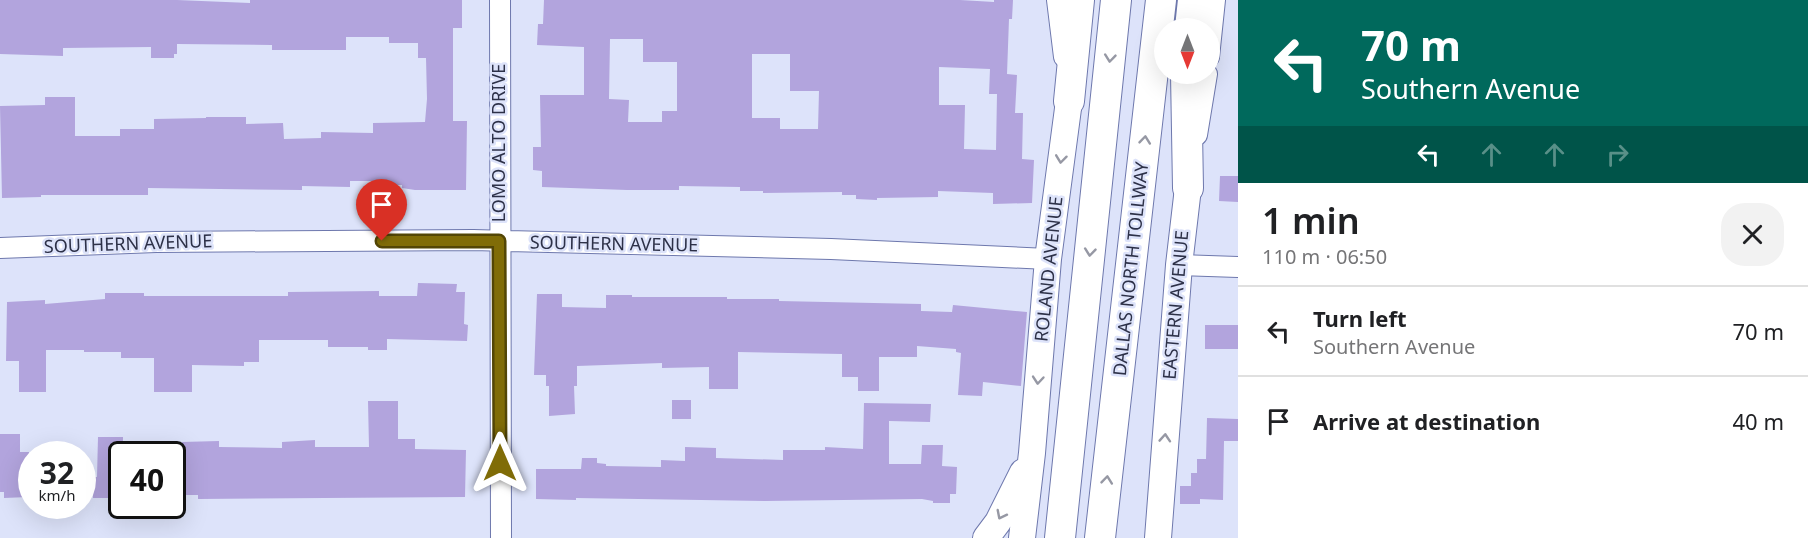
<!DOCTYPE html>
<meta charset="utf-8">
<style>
:root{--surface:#fff;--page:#f2f2f2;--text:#202124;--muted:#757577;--line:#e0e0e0}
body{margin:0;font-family:"Noto Sans",sans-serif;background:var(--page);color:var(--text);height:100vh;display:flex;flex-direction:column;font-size:22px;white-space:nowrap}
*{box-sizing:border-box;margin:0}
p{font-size:20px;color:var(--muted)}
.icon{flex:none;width:33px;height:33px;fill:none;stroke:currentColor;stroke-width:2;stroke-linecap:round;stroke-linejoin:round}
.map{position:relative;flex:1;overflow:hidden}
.drawer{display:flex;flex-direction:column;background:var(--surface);width:570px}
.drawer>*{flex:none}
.top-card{background:#00695c;color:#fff;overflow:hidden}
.needle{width:39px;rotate:180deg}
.controls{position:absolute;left:1154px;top:18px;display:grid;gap:12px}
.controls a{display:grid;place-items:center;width:66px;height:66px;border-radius:50%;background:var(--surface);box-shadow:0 6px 24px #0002;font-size:30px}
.speed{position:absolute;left:18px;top:441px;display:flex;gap:12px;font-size:30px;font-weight:700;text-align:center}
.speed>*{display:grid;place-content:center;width:78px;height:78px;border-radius:50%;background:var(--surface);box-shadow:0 6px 24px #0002;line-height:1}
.speed small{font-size:15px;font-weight:400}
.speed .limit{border:3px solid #111;border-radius:9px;background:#fff;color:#111}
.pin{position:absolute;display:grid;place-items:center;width:51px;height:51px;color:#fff;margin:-62px -26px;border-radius:50% 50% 50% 0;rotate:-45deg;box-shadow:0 0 6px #0007}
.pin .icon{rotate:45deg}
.me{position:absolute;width:66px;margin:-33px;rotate:0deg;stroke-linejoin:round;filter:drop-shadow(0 0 4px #0008)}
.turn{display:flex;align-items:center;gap:21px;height:126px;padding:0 24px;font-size:27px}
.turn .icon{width:78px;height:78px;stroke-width:2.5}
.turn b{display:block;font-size:42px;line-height:51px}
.lanes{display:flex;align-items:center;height:57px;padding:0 24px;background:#0003;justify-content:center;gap:30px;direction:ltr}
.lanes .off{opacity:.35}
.round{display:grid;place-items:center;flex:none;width:63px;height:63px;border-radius:24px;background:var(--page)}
.head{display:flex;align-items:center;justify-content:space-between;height:102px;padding:0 24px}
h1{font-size:36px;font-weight:600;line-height:45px}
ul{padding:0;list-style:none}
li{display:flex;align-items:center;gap:18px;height:90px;padding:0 24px;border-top:2px solid var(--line)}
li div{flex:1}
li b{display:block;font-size:22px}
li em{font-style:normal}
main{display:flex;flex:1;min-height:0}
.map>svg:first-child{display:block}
.building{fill:#b2a4dd;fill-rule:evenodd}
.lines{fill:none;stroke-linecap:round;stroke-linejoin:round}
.minor-casing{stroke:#6e78ad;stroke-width:22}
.major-casing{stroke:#6e78ad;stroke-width:28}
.highway-casing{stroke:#6e78ad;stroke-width:32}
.minor{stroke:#fff;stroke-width:20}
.major{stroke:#fff;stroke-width:26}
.highway{stroke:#fff;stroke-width:30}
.oneway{stroke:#9698a4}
.route-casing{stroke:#534605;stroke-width:15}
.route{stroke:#806c07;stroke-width:10}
.labels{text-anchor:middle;stroke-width:5;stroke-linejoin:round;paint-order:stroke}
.street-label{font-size:18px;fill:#2d3148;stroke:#dde3fa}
</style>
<main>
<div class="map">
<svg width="1238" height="538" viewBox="0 0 1238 538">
<rect width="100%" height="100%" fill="#dde3fa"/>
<path class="building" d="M0,0H177L250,3V0H462V28H453V121H467L466,190H415L402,188V185H382V181H350V187L302,186V190L148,188V195H41V197L2,198L0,106L45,105V97H75V136H120V129H154V119L206,118V117H246V124L283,123L284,139L321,138V132L373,133V123L425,122L427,99L426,58H418V43H389V37H346V50H272V45L177,44V54H174V58H151V47L63,48V56L0,54Z
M544,0H960L994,2V0H1013L1012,19H1009L1007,74L1017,75L1015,113H1023L1022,159L1034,160L1032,203L993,204V193L938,191V197L877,198V200L856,199V195H842V192L763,193V191H740V187L679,186V190H627L542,187V171L533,170V147H541L540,95H584V47L537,45L538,24H543ZM610,39H643V62H677V111H662V122H628L629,100L609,99ZM752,54H790V91H819L818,129H780V118H752ZM939,67L990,69L989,94H997L996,150L964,149L965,105H939Z
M1220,176H1238V202L1219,201Z
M418,283L457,284L456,292H465L464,324L468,325L467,341L387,339V350H368V347H328V340H259V362H244V366L192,365V392H154V358H121V352H84V350H46V392H19V361H6L7,302L45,300V304L105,299V293H144V296H288V292L379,291V296H417Z
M537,294H562V307L606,308V295H632V297H727V299H779V301L921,304V311L952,312L953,305L1027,312L1021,386L983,382L982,396L958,395L961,353L956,352V349L917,346V357H879V391H858V377H842V354L738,352V389H709V367L662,368V363L577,366V386H574L575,414L549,416V386H546V375H534Z
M1205,325H1238V349H1205Z
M672,400H691V419H672Z
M368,401H398V439H415V449L466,450L465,497L198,499V495H183L182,442L219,441V447L282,448V442L315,440V447H369Z
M864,403L931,404L930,422L889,421V464H921L922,445H943L942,466L957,467L956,494H950V503H933V501L922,499L765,501L576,498V500L536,499V469H581L582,458H597V463L606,464V466L661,467V460L685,461V447L716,448V458L783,460V450H825V447L863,449Z
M1207,418L1238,419V441H1224L1223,500L1200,499V504H1180V486H1191V473H1197V459H1206Z
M0,434H20V452H29L28,497L4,498V492H0Z
M98,437H123L122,494H117V498H93V493L88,492V477H97Z"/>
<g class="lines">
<defs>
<path id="minor" d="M500,0L501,538
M1057,0L1064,57
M1209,57L1215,0
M1197,135L1207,74
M0,248L156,242L473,240L831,249L1048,259
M1179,265L1238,267"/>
<path id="major" d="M986,538L998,522L1023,472
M1022,538L1032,453L1048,259L1069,101
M1158,538L1179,265L1188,188"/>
<path id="highway" d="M1190,28L1193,0
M1186,74L1188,188
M1069,101L1079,0
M1060,538L1116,0
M1100,538L1161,0"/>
</defs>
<use href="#minor" class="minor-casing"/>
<use href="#major" class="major-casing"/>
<use href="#highway" class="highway-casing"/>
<use href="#minor" class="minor"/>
<use href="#major" class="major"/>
<use href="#highway" class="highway"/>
</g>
<defs><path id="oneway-chevron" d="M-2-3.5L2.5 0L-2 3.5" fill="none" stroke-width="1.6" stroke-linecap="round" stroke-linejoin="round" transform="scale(1.5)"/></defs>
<g class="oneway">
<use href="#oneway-chevron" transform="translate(1110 58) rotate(96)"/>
<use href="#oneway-chevron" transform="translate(1145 140) rotate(-84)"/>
<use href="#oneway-chevron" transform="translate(1061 159) rotate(97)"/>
<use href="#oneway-chevron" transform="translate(1090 252) rotate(96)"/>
<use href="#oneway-chevron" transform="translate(1038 380) rotate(95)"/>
<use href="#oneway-chevron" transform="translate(1165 438) rotate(-86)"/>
<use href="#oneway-chevron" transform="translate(1107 480) rotate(-84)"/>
<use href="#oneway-chevron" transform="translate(1001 515) rotate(117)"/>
</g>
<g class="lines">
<defs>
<path id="route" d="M382,241H499L500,463"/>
</defs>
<use href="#route" class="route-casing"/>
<use href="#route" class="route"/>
</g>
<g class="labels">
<g class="street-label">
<text transform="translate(499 143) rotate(-90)" y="6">LOMO ALTO DRIVE</text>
<text transform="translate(128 244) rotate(-2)" y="6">SOUTHERN AVENUE</text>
<text transform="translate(614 244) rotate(1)" y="6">SOUTHERN AVENUE</text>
<text transform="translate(1049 269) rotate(-84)" y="6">ROLAND AVENUE</text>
<text transform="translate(1131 269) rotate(-84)" y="6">DALLAS NORTH TOLLWAY</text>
<text transform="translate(1176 305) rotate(-85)" y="6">EASTERN AVENUE</text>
</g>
</g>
</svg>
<div class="controls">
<a><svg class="needle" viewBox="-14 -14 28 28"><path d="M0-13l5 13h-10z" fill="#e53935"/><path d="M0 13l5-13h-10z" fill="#757577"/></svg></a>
</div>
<div class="speed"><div>32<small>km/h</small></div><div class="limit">40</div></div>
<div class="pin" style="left:382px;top:241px;background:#d93025"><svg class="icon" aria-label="arrive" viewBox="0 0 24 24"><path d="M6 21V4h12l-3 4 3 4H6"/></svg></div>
<svg class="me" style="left:500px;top:463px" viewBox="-20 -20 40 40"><path d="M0-17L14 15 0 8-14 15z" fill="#806c07" stroke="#fff" stroke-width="4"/></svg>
</div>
<section class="drawer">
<div class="top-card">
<div class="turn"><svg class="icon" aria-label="left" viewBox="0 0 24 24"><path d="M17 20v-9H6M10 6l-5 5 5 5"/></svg><div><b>70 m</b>Southern Avenue</div></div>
<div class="lanes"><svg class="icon" aria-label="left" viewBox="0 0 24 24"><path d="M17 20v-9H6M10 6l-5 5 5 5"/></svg><svg class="icon off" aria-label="ahead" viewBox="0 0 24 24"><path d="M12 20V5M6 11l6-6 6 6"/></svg><svg class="icon off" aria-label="ahead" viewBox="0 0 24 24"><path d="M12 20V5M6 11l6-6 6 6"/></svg><svg class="icon off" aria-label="right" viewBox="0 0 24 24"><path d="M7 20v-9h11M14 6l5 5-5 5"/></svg></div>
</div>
<div class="head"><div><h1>1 min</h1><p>110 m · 06:50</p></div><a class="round"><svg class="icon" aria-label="close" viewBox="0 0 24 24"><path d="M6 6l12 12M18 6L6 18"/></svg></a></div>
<ul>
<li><svg class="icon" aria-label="left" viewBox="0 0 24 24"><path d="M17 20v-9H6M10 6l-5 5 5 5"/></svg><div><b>Turn left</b><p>Southern Avenue</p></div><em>70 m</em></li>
<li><svg class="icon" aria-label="arrive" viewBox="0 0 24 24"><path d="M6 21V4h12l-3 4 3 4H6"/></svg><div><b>Arrive at destination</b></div><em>40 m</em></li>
</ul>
</section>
</main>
